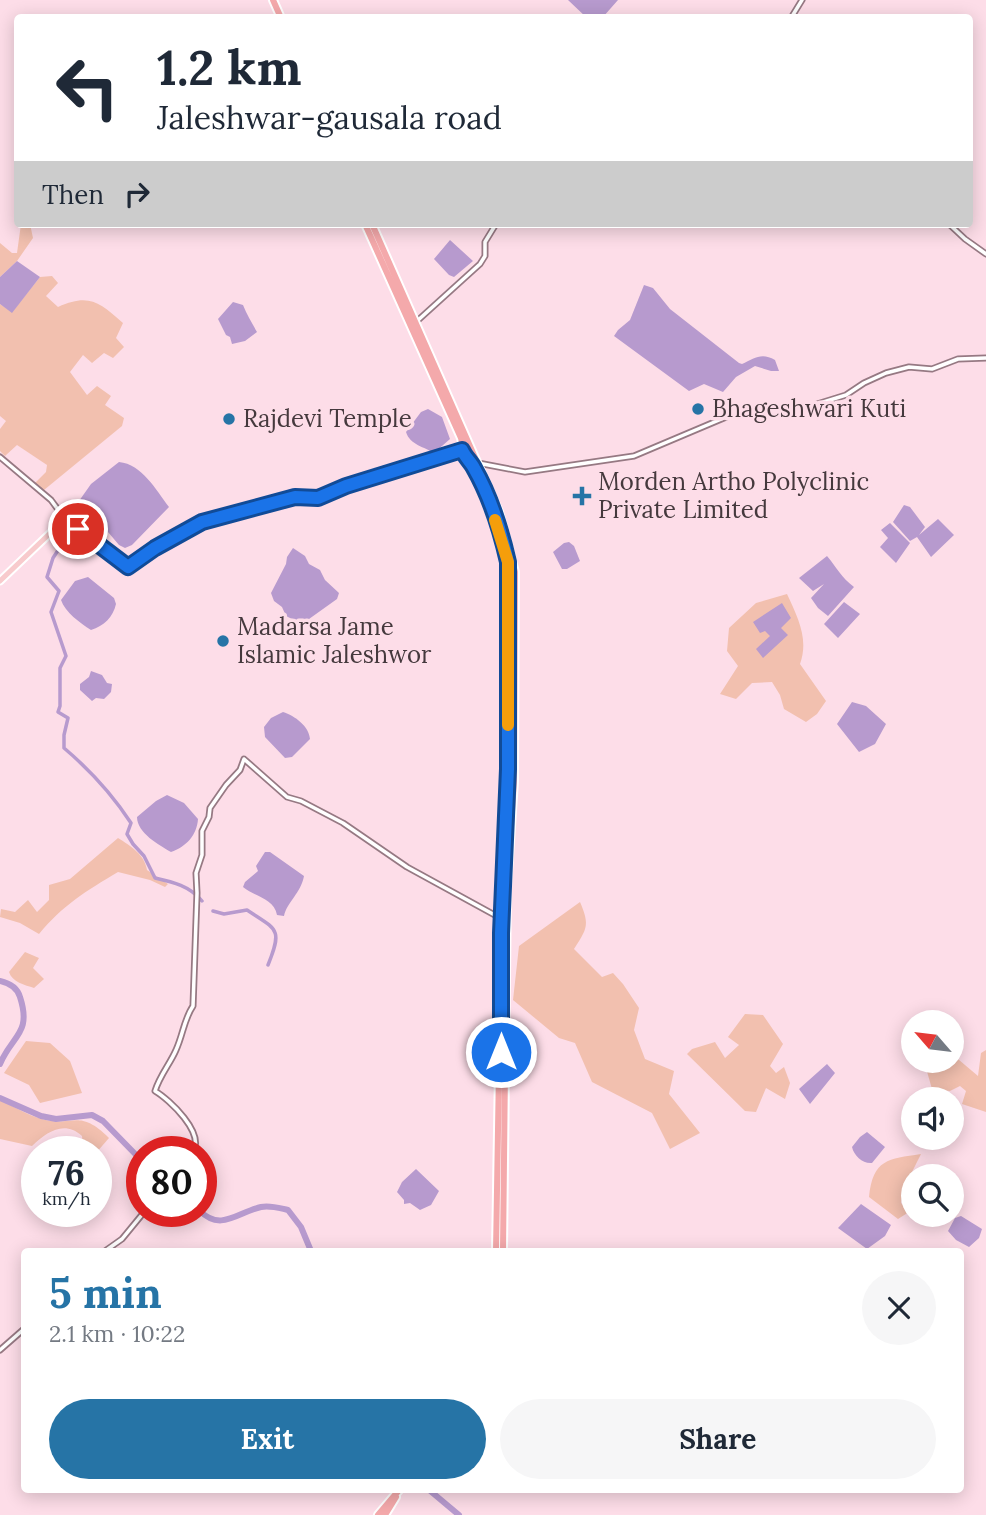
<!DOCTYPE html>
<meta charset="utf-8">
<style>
:root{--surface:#fff;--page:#f6f6f7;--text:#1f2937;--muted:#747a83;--accent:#2674a6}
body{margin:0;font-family:Lora,serif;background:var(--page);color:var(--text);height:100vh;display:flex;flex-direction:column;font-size:26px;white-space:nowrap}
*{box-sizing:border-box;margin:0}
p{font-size:23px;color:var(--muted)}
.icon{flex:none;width:38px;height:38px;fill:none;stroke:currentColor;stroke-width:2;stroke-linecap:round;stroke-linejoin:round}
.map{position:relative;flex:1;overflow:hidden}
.details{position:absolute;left:21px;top:1248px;width:943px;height:245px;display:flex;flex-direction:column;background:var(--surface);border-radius:7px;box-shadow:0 4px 18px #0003}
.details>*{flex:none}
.banner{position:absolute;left:14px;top:14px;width:959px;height:214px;border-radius:7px;box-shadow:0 4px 18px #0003;background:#fff;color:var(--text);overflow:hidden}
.needle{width:46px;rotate:298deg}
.fabs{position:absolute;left:901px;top:1010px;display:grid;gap:14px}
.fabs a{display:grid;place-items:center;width:63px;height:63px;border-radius:50%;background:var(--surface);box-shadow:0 4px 18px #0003;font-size:35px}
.speed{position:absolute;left:21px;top:1136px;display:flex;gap:14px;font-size:35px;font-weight:700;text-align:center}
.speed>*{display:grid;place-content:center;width:91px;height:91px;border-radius:50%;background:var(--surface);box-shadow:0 4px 18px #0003;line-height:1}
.speed small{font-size:18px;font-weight:400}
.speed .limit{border:10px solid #d22;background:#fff;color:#111}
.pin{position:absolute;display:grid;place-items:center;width:60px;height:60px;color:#fff;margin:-30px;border:4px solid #fff;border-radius:50%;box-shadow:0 2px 7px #0007}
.me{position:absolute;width:77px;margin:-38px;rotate:0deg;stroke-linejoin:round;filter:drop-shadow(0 0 5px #0008)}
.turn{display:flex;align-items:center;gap:24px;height:147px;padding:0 28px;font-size:32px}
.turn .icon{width:91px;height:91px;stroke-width:2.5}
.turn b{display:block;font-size:49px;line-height:60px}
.then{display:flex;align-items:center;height:66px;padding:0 28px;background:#0003;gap:14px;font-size:26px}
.round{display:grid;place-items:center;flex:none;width:74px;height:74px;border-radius:37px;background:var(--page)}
.summary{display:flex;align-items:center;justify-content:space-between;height:119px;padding:0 28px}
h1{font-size:42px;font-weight:700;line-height:52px;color:var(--accent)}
.button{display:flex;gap:14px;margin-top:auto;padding:14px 28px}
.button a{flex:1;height:80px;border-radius:42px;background:var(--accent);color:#fff;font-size:28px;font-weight:700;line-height:80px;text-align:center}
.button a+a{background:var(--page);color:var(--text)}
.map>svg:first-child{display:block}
.green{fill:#f2c0af}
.water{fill:#b79ace}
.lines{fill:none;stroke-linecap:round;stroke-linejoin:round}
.canal{stroke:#b79ace;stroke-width:3.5}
.river{stroke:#b79ace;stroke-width:6}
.secondary-casing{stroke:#967983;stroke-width:7}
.primary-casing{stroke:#fff;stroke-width:9}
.highway-casing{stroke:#fff;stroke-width:10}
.secondary{stroke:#fff;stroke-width:3.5}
.primary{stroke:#f8cbcd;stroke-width:5}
.highway{stroke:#f4a9ab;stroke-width:6}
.route-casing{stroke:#114b97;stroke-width:18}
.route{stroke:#1a73e8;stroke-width:12}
.slow{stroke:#f59e0b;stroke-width:12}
.poi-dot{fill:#2674a6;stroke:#fddde8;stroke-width:2.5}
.labels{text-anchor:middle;stroke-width:7;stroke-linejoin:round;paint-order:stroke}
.poi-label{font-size:24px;fill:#45393d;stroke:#fddde8;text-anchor:start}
</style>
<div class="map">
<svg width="986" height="1515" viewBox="0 0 986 1515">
<rect width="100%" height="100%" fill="#fddde8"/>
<path class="green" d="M21,224H30L33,238L17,261L0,277V243L12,253H17Z
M52,276L58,283L46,296L58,307C89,293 99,302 123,323L116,338L124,347L113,358L104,353L92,363L83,355L70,372L87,395L97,386L111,396L105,405L124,418L122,426L44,490L35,483L46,472L47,465L17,445L5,456L0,451V429L6,421L0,416V304L12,312L40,277Z
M787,594C798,618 809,639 800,664L826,701L817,714L806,722L784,709L780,695L772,682L752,683L736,699L720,694L738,666L727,651L729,628L756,603Z
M118,838C131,846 145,855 147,870L168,884L165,887L150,880L118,872C86,891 63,905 39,934L20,923L0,917L1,909L15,912L28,900L37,912L49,900V885L70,879Z
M580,902C590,925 587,929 574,949L602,977L613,973L623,984L639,1008L634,1030L645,1059L674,1071L669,1094L700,1133L670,1149L652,1113L592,1082L575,1043L559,1038L513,1000L519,946Z
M25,952L39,958L33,968L44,979L34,988C25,985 12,982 9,972Z
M745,1014L763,1015L783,1044L770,1066L776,1073L784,1067L790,1083L785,1099L766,1088L756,1112L745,1111L687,1054L692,1049L715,1042L725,1058L739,1045L728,1037Z
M26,1041L50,1043L70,1061L82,1093L40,1103L29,1085L4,1073Z
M986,1050V1112L962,1104L966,1091L960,1086L950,1091L932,1089L924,1061L952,1060V1054L978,1076L981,1053Z
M0,1100C13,1106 27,1115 42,1119C73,1128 78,1107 109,1138L96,1153L83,1146L82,1136C64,1120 47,1132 32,1146L0,1139Z
M921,1154L911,1174L914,1176L913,1182L905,1183L901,1203L909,1212L898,1219L869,1197C873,1159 888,1159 921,1154Z"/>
<path class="water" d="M568,0H618L603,17L587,18Z
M450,240L473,261L454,277L449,275L434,259Z
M17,261L40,277L12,313L0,304V277Z
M644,285L653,288L670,309L739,363L742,364C754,358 762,352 775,360L779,371H771L755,366L736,377L723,392L704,384L689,391L614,336L618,330L630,320Z
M233,302L243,305C247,315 252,323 257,332L245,341L232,344L230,337L226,335L218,319Z
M428,409L442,417L450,439L434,453C425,447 410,445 406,432L421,412Z
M119,462C142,464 156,490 169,507L132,545L125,548L119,545L108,532V529L79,501L91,484Z
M904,505L910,507L925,527L919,535L938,519L954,535L931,557L917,537L910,541L893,522Z
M890,523L910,543L896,563L880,547L888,538L881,530Z
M569,542L574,546L580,561L567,569H562L553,552L564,543Z
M293,548L305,556L309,564L320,570L325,580L339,593L337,599L302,624L286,616L282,607L274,601L271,593L286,564L287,557Z
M827,556C837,568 841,577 854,587L828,616L818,608L811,598L824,584L813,591L799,578Z
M88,577L114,598L116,604C113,617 104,626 91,630C80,623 65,612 61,600L75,581Z
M844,602L860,614L838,638L824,624Z
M782,603L791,618L781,628L788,635L763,658L756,649L770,636L765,631L760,633L753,622Z
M91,671L102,675L107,683L112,684L111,692L104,699L96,698L92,701L80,690V684L89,677Z
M852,702L866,706L886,724L875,744L859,752L837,724Z
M283,712C295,716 309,726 310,739L292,757L285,758L265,737L264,727L271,718Z
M167,795L184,803L198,819C197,835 186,847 171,852C159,845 137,833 137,817L156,801Z
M265,852H270L304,876C301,893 287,902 284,916L277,915C274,898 255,897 243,887L245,882L258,871L256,866Z
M827,1064L835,1073L810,1104L799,1089Z
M867,1132L885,1147L872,1163C863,1164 854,1156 852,1147L860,1137Z
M416,1169L439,1191L431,1205L420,1210L410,1203L404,1204V1200L397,1192L402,1182Z
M861,1204L891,1225L885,1236L867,1249L838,1228Z
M961,1216L982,1229L979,1238L969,1247L956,1240L948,1231L955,1218Z"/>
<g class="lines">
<path class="canal" d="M61,528L66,538L53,558L47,577L59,591L51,612L66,656L60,668V706L58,712L68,718L64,735V748C90,770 112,794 131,823L127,834L133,844L144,856L155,878C173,882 190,886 202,901
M213,911L224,914L247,910C277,930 283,928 268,965"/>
<path class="river" d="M0,981C9,983 17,987 20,997C32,1034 12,1035 0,1064
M0,1098L41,1116L56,1119L92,1115L103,1121L142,1161
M200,1211C221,1232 238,1212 261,1207C270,1205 279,1208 288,1210L301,1227L311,1251
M428,1489L459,1515"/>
<defs>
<path id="secondary" d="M791,18L802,0
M949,224L965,239L986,254
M416,322L480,264L485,256V242L496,224
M0,457L51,500L65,519
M478,463L525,472L634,456L731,415L801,409L846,395L864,383L886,373L909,367L932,369L958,359L986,358
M193,1152C205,1133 170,1100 155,1091C160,1075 170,1064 176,1050C183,1035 184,1019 193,1006L197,893L196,873L202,855V831L209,817L210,808L226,785L240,770L244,759L287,797L301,801L343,823L407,867L502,919
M105,1251L122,1239L145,1211
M0,1350L24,1329"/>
<path id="primary" d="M0,581L65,519L128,567L155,548L202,522L295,497L318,498L346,486L466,449"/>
<path id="highway" d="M273,0L281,18
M365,224L461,438C463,455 474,467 481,483C492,508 502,535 508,562V770L501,948L496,1251
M372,224L499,512L515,572L514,781L507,887L503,1251
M378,1515L400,1489
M385,1515L396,1497"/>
</defs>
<use href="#secondary" class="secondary-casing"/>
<use href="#primary" class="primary-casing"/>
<use href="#highway" class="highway-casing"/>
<use href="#secondary" class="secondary"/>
<use href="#primary" class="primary"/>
<use href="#highway" class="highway"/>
</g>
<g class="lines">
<defs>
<path id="route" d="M78,529L128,567L155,548L202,522L295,497L318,498L346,486L462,450C465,457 471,462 474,468C490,496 501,531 508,562V769L501,933V1052"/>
</defs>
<use href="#route" class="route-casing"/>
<use href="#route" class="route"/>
<path class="slow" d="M495,520L508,562V725"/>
</g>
<g class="poi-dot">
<circle cx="698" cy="409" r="7"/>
<circle cx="229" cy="419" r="7"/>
<path d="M578.5 485.5h7v7h7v7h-7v7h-7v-7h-7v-7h7z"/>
<circle cx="223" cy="641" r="7"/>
</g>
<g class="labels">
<g class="poi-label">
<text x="712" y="417">Bhageshwari Kuti</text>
<text x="243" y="427">Rajdevi Temple</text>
<text x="598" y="490">Morden Artho Polyclinic<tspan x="598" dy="28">Private Limited</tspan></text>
<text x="237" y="635">Madarsa Jame<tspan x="237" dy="28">Islamic Jaleshwor</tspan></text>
</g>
</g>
</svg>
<div class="fabs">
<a><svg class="needle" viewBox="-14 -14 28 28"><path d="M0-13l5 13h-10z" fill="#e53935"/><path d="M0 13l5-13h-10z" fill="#747a83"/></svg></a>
<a><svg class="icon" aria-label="sound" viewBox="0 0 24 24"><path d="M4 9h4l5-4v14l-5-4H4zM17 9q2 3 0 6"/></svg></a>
<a><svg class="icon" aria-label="search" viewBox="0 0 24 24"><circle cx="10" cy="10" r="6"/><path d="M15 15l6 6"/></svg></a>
</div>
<div class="speed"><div>76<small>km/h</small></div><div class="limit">80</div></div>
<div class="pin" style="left:78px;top:529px;background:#d93025"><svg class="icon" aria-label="arrive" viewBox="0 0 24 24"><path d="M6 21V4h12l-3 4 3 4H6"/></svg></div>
<svg class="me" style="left:501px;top:1052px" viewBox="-20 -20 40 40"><circle r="17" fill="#1a73e8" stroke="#fff" stroke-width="3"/><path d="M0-11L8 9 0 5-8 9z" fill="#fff"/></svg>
<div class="banner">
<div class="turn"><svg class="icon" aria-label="left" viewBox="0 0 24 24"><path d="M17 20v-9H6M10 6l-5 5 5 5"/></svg><div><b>1.2 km</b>Jaleshwar-gausala road</div></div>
<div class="then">Then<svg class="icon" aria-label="right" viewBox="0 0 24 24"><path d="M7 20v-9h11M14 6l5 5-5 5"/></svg></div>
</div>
<section class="details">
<div class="summary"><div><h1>5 min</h1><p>2.1 km · 10:22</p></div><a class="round"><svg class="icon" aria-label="close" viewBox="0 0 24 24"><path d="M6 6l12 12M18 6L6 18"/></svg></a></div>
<div class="button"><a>Exit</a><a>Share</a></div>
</section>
</div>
